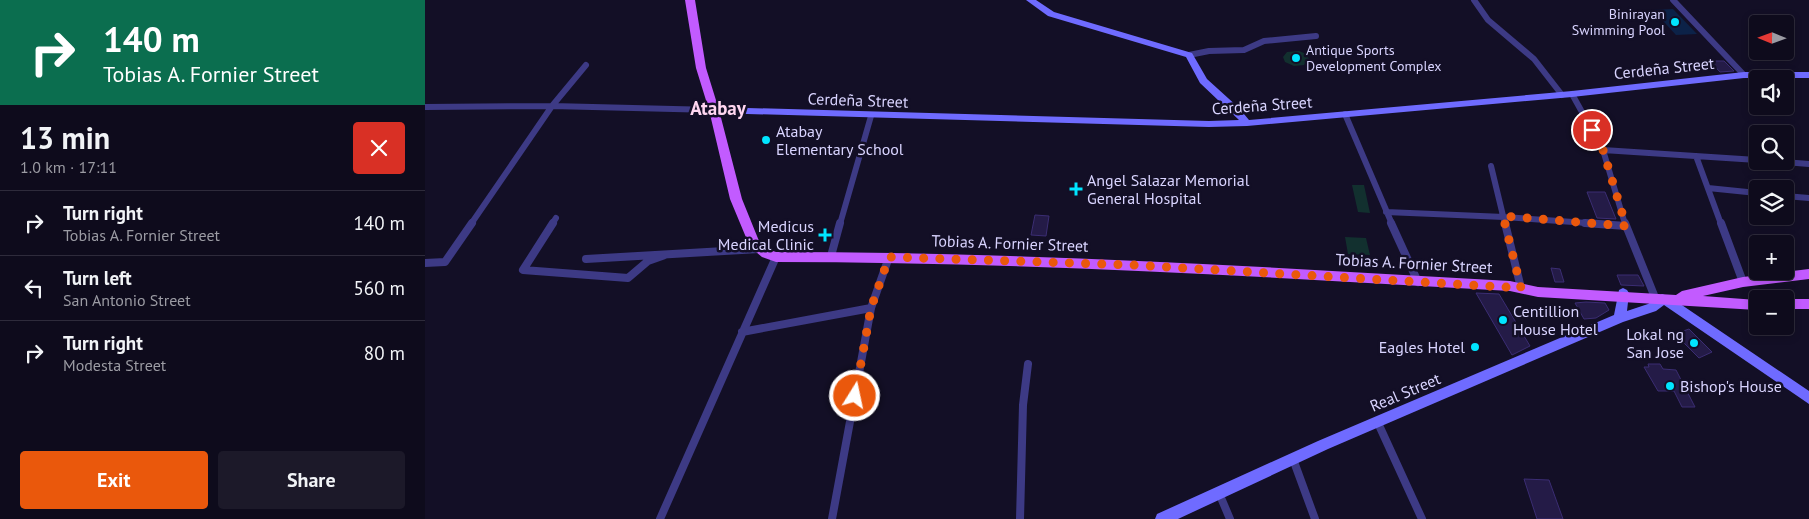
<!DOCTYPE html>
<meta charset="utf-8">
<style>
:root{--surface:#0e0b1c;--page:#1c1929;--text:#f1f3f6;--muted:#9b9ba3;--line:#2e2b3b;--accent:#ea580c}
body{margin:0;font-family:"PT Sans",sans-serif;background:var(--page);color:var(--text);height:100vh;display:flex;flex-direction:column;font-size:19px;white-space:nowrap}
*{box-sizing:border-box;margin:0}
p{font-size:16px;color:var(--muted)}
.icon{flex:none;width:28px;height:28px;fill:none;stroke:currentColor;stroke-width:2;stroke-linecap:round;stroke-linejoin:round}
.map{position:relative;flex:1;overflow:hidden}
.side{display:flex;flex-direction:column;background:var(--surface);width:425px}
.side>*{flex:none}
.top-card{background:#0b6e4f;color:#fff;overflow:hidden}
.needle{width:32px;rotate:271deg}
.buttons{position:absolute;left:1324px;top:15px;display:grid;gap:10px}
.buttons a{display:grid;place-items:center;width:45px;height:45px;border-radius:5px;background:var(--surface);box-shadow:0 2px 8px #0003,0 0 0 1px var(--line);font-size:25px}
.pin{position:absolute;display:grid;place-items:center;width:42px;height:42px;color:#fff;margin:-21px;border:2px solid #fff;border-radius:50%;box-shadow:0 1px 5px #0007}
.me{position:absolute;width:55px;margin:-28px;rotate:10deg;stroke-linejoin:round;filter:drop-shadow(0 0 4px #0008)}
.turn{display:flex;align-items:center;gap:18px;height:105px;padding:0 20px;font-size:22px}
.turn .icon{width:65px;height:65px;stroke-width:2.5}
.turn b{display:block;font-size:35px;line-height:42px}
.round{display:grid;place-items:center;flex:none;width:52px;height:52px;border-radius:5px;background:var(--page)}
.overview{display:flex;align-items:center;justify-content:space-between;height:85px;padding:0 20px}
h1{font-size:30px;font-weight:700;line-height:38px}
.action{display:flex;gap:10px;margin-top:auto;padding:10px 20px}
.action a{flex:1;height:58px;border-radius:5px;background:var(--accent);color:#fff;font-size:20px;font-weight:700;line-height:58px;text-align:center}
.action a+a{background:var(--page);color:var(--text)}
ul{padding:0;list-style:none}
li{display:flex;align-items:center;gap:15px;height:65px;padding:0 20px;border-top:1px solid var(--line)}
li div{flex:1}
li b{display:block;font-size:19px}
li em{font-style:normal}
main{display:flex;flex:1;min-height:0}
.map>svg:first-child{display:block}
.green{fill:#12302f}
.water{fill:#0c2248}
.building{fill:#241b47;stroke:#3b2d73}
.lines{fill:none;stroke-linecap:round;stroke-linejoin:round}
.street-far1{stroke:#3d3a85;stroke-width:6}
.street{stroke:#3d3a85;stroke-width:8}
.secondary{fill:#6f6bff;fill-rule:evenodd}
.primary{fill:#c25bff;fill-rule:evenodd}
.route{stroke:#ea580c;stroke-width:9;stroke-dasharray:0 16.2}
.poi-dot{fill:#00e5ff;stroke:#130f26;stroke-width:2}
.labels{text-anchor:middle;stroke-width:5;stroke-linejoin:round;paint-order:stroke}
.far-poi-label{font-size:14px;fill:#d9d4ff;stroke:#130f26;text-anchor:end}
.street-label{font-size:16px;fill:#d9d4ff;stroke:#130f26}
.poi-label{font-size:16px;fill:#d9d4ff;stroke:#130f26;text-anchor:start}
.quarter-label{font-size:19px;font-weight:bold;fill:#ffd6f0;stroke:#130f26}
</style>
<main>
<section class="side">
<div class="top-card">
<div class="turn"><svg class="icon" aria-label="right" viewBox="0 0 24 24"><path d="M7 20v-9h11M14 6l5 5-5 5"/></svg><div><b>140 m</b>Tobias A. Fornier Street</div></div>
</div>
<div class="overview"><div><h1>13 min</h1><p>1.0 km · 17:11</p></div><a class="round" style="background:#d93025;color:#fff"><svg class="icon" aria-label="close" viewBox="0 0 24 24"><path d="M6 6l12 12M18 6L6 18"/></svg></a></div>
<ul>
<li><svg class="icon" aria-label="right" viewBox="0 0 24 24"><path d="M7 20v-9h11M14 6l5 5-5 5"/></svg><div><b>Turn right</b><p>Tobias A. Fornier Street</p></div><em>140 m</em></li>
<li><svg class="icon" aria-label="left" viewBox="0 0 24 24"><path d="M17 20v-9H6M10 6l-5 5 5 5"/></svg><div><b>Turn left</b><p>San Antonio Street</p></div><em>560 m</em></li>
<li><svg class="icon" aria-label="right" viewBox="0 0 24 24"><path d="M7 20v-9h11M14 6l5 5-5 5"/></svg><div><b>Turn right</b><p>Modesta Street</p></div><em>80 m</em></li>
</ul>
<div class="action"><a>Exit</a><a>Share</a></div>
</section>
<div class="map">
<svg width="1384" height="519" viewBox="0 0 1384 519">
<rect width="100%" height="100%" fill="#130f26"/>
<path class="green" d="M874,51L881,54L884,59L879,65L869,66L860,62L858,57L862,52Z
M927,185H939L945,213L933,212Z
M920,237L941,238L945,255L923,254Z"/>
<path class="water" d="M1248,9L1272,34L1251,35L1228,10Z"/>
<path class="building" d="M1285,61H1299L1309,71L1295,72Z
M1162,192H1180L1191,219L1172,218Z
M610,215L624,216L621,236L606,235Z
M1126,268L1135,269L1139,282H1130Z
M1192,275H1213L1219,286L1196,285Z
M1051,293L1074,294L1105,346L1087,355Z
M1161,302L1180,303L1184,310L1171,318L1159,319L1150,303Z
M1264,329L1287,352L1274,358L1250,334Z
M1223,364H1235L1238,369L1251,370L1270,407H1257L1249,391H1233L1219,367H1224Z
M1099,479L1124,480L1138,519H1112Z"/>
<g class="lines">
<path class="street-far1" d="M1049,0L1063,20L1109,59L1137,95
M1248,0L1319,75
M764,55L784,51L819,50L839,41L891,36
M1147,94L1178,150L1200,224
M0,107L127,106L289,110
M920,114L967,224
M1178,150L1332,160
M1271,156L1296,224
M1348,161L1384,164
M1066,166L1080,224
M1283,188L1332,193
M1360,196L1384,198
M961,212L1079,217L1176,224
M46,224L127,106L161,65
M127,224L131,218
M415,224L446,116"/>
<path class="street" d="M128,223L98,270L203,278L223,261L240,255
M966,223L993,282
M1080,223L1096,288
M1160,223L1201,226
M1200,223L1229,295
M1296,223L1318,282
M406,256L415,223
M161,259L334,249
M0,263L20,262L47,223
M317,332L446,308
M953,423L997,519
M868,459L890,519
M794,493L805,519
M235,519L351,257
M407,519L446,308L464,257
M595,519L598,405L603,364"/>
<path class="secondary" d="M601,0H611L629,12L767,53L782,79L814,108L824,120L1147,91L1319,72H1384V78H1319L1147,97L822,126L784,127L289,113L284,110L289,107L784,121L814,120L775,83L761,57L623,16Z
M1198,288L1202,290L1204,293L1202,311L1223,304L1237,294L1245,297L1384,391V404L1239,305L1231,311L1198,322L903,449L753,519H730L732,514L893,441L1189,315L1194,290Z"/>
<path class="primary" d="M260,0H270L281,68L294,110L317,199L334,241L345,250L351,252C596,252 841,267 1085,281L1113,287L1251,295L1257,291L1318,277L1384,269V279L1318,287L1278,296L1332,300V310L1113,297L1085,291C841,277 596,262 351,262L337,257L325,247L305,199L284,110L271,68Z
M1360,299H1384V309H1360Z"/>
</g>
<g class="lines">
<path class="route" d="M430,396L446,308L464,257L708,265L1096,288L1078,216L1201,226L1178,150L1167,130"/>
</g>
<g class="poi-dot">
<circle cx="1250" cy="22" r="5"/>
<circle cx="871" cy="58" r="5"/>
<circle cx="341" cy="140" r="5"/>
<path d="M648.5 181.5h5v5h5v5h-5v5h-5v-5h-5v-5h5z"/>
<path d="M397.5 227.5h5v5h5v5h-5v5h-5v-5h-5v-5h5z"/>
<circle cx="1078" cy="320" r="5"/>
<circle cx="1269" cy="343" r="5"/>
<circle cx="1050" cy="347" r="5"/>
<circle cx="1245" cy="386" r="5"/>
</g>
<g class="labels">
<g class="far-poi-label">
<text x="1240" y="19">Binirayan<tspan x="1240" dy="16">Swimming Pool</tspan></text>
<text x="881" y="55" text-anchor="start">Antique Sports<tspan x="881" dy="16">Development Complex</tspan></text>
</g>
<g class="street-label">
<text transform="translate(1239 68) rotate(-6)" y="6">Cerdeña Street</text>
<text transform="translate(433 100) rotate(2)" y="6">Cerdeña Street</text>
<text transform="translate(837 105) rotate(-4)" y="6">Cerdeña Street</text>
<text transform="translate(585 243) rotate(2)" y="6">Tobias A. Fornier Street</text>
<text transform="translate(989 263) rotate(3)" y="6">Tobias A. Fornier Street</text>
<text transform="translate(980 392) rotate(-23)" y="6">Real Street</text>
</g>
<g class="poi-label">
<text x="351" y="137">Atabay<tspan x="351" dy="18">Elementary School</tspan></text>
<text x="662" y="186">Angel Salazar Memorial<tspan x="662" dy="18">General Hospital</tspan></text>
<text x="389" y="232" text-anchor="end">Medicus<tspan x="389" dy="18">Medical Clinic</tspan></text>
<text x="1088" y="317">Centillion<tspan x="1088" dy="18">House Hotel</tspan></text>
<text x="1259" y="340" text-anchor="end">Lokal ng<tspan x="1259" dy="18">San Jose</tspan></text>
<text x="1040" y="353" text-anchor="end">Eagles Hotel</text>
<text x="1255" y="392">Bishop's House</text>
</g>
<g class="quarter-label">
<text x="293" y="115">Atabay</text>
</g>
</g>
</svg>
<div class="buttons">
<a><svg class="needle" viewBox="-14 -14 28 28"><path d="M0-13l5 13h-10z" fill="#e53935"/><path d="M0 13l5-13h-10z" fill="#9b9ba3"/></svg></a>
<a><svg class="icon" aria-label="sound" viewBox="0 0 24 24"><path d="M4 9h4l5-4v14l-5-4H4zM17 9q2 3 0 6"/></svg></a>
<a><svg class="icon" aria-label="search" viewBox="0 0 24 24"><circle cx="10" cy="10" r="6"/><path d="M15 15l6 6"/></svg></a>
<a><svg class="icon" aria-label="layers" viewBox="0 0 24 24"><path d="M12 4l9 5-9 5-9-5zM3 14l9 5 9-5"/></svg></a>
<a>+</a>
<a>−</a>
</div>
<div class="pin" style="left:1167px;top:130px;background:#d93025"><svg class="icon" aria-label="arrive" viewBox="0 0 24 24"><path d="M6 21V4h12l-3 4 3 4H6"/></svg></div>
<svg class="me" style="left:430px;top:396px" viewBox="-20 -20 40 40"><circle r="17" fill="#ea580c" stroke="#fff" stroke-width="3"/><path d="M0-11L8 9 0 5-8 9z" fill="#fff"/></svg>
</div>
</main>
